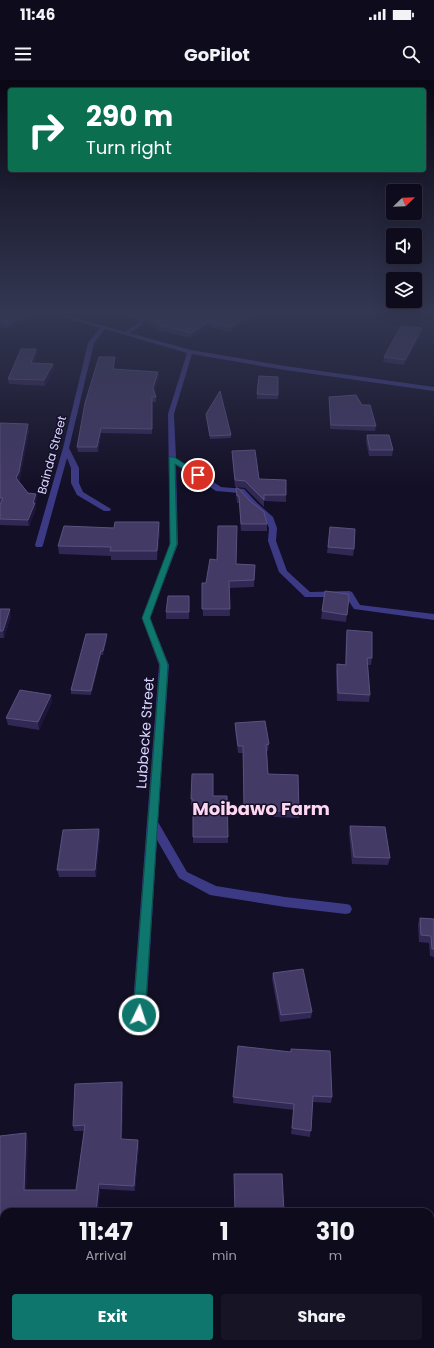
<!DOCTYPE html>
<style>
:root{--surface:#0e0b1c;--page:#171425;--text:#f1f3f6;--muted:#9b9ba3;--line:#2e2b3b;--accent:#0f766e}
body{margin:0;font-family:Poppins,sans-serif;background:var(--page);color:var(--text);height:100vh;display:flex;flex-direction:column;font-size:15px;white-space:nowrap}
*{box-sizing:border-box;margin:0}
p{font-size:13px;color:var(--muted)}
.icon{flex:none;width:22px;height:22px;fill:none;stroke:currentColor;stroke-width:2;stroke-linecap:round;stroke-linejoin:round}
.map{position:relative;flex:1;overflow:hidden}
.details{position:absolute;left:0px;top:1128px;width:434px;height:140px;display:flex;flex-direction:column;background:var(--surface);border-radius:12px 12px 0 0;box-shadow:0 4px 16px #0002,0 0 0 1px var(--line)}
.details>*{flex:none}
.hud{position:absolute;left:8px;top:8px;width:418px;height:84px;border-radius:4px;box-shadow:0 4px 16px #0002,0 0 0 1px var(--line);background:#0b6e4f;color:#fff;overflow:hidden}
.needle{width:26px;rotate:67deg}
.controls{position:absolute;left:386px;top:104px;display:grid;gap:8px}
.controls a{display:grid;place-items:center;width:36px;height:36px;border-radius:4px;background:var(--surface);box-shadow:0 4px 16px #0002,0 0 0 1px var(--line);font-size:20px}
.pin{position:absolute;display:grid;place-items:center;width:34px;height:34px;color:#fff;margin:-17px;border:2px solid #fff;border-radius:50%;box-shadow:0 1px 4px #0007}
.me{position:absolute;width:44px;margin:-22px;rotate:4deg;stroke-linejoin:round;filter:drop-shadow(0 0 3px #0008)}
.turn{display:flex;align-items:center;gap:14px;height:84px;padding:0 12px;font-size:18px}
.turn .icon{width:52px;height:52px;stroke-width:2.5}
.turn b{display:block;font-size:28px;line-height:34px}
.eta{display:flex;justify-content:space-evenly;align-items:center;height:68px;text-align:center}
.eta b{font-size:24px;font-weight:700;line-height:28px}
.primary-button{display:flex;gap:8px;margin-top:auto;padding:8px 12px}
.primary-button a{flex:1;height:46px;border-radius:4px;background:var(--accent);color:#fff;font-size:16px;font-weight:700;line-height:46px;text-align:center}
.primary-button a+a{background:var(--page);color:var(--text)}
.status{display:flex;justify-content:space-between;align-items:center;height:28px;padding:0 20px;background:var(--surface);direction:ltr}
.status svg{height:11px;fill:currentColor}
header{display:flex;justify-content:space-between;align-items:center;height:52px;padding:0 12px;background:var(--surface);font-size:18px;font-weight:700}
.map>svg:first-child{display:block}
.lines{fill:none;stroke-linecap:round;stroke-linejoin:round}
.minor{fill:#3d3a85;fill-rule:evenodd}
.wall{fill:#312854}
.shaded-wall{fill:#1d163a}
.building{fill:#433a66;stroke:#5a527e}
.route{fill:#0f766e;stroke:#0a4d48}
.labels{text-anchor:middle;stroke-width:3;stroke-linejoin:round;paint-order:stroke}
.far-street-label{font-size:12px;fill:#d9d4ff;stroke:#130f26}
.street-label{font-size:14px;fill:#d9d4ff;stroke:#130f26}
.district-label{font-size:18px;font-weight:bold;fill:#ffd6f0;stroke:#130f26}
</style>
<div class="status"><b>11:46</b><svg viewBox="0 0 49 12"><path d="M0 12V9h3v3zM5 12V6h3v6zM10 12V3h3v9zM15 12V0h3v12zM26 1h20v11H26zM47 4h2v5h-2z"/></svg></div>
<header><svg class="icon" aria-label="menu" viewBox="0 0 24 24"><path d="M4 6h16M4 12h16M4 18h16"/></svg>GoPilot<svg class="icon" aria-label="search" viewBox="0 0 24 24"><circle cx="10" cy="10" r="6"/><path d="M15 15l6 6"/></svg></header>
<div class="map">
<svg width="434" height="1268" viewBox="0 0 434 1268">
<rect width="100%" height="100%" fill="#130f26"/>
<g class="lines">
<path class="minor" d="M40,230H47L125,252L138,243L142,236L156,230H161V231L146,238L142,245L130,253L191,270L285,286L434,307V311L285,290L192,274L174,334L176,378L221,407L244,409L257,423L273,437L277,448L276,461L287,491L310,512L349,511L352,512L360,525L434,534V540L354,529L346,517H305L279,492L268,461L269,448L265,438L251,427L239,413L216,411L176,385L178,464L150,538L169,585L158,742L187,792L216,806L285,817L346,824L350,825L352,829L350,833L346,834L285,827L210,815L179,798L157,760L145,950L143,955L138,956L133,955L131,950L159,585L142,538L170,464L168,334L187,273L105,249L94,263L69,368L79,388V403L83,412L111,429L110,431H104L77,415L71,403V388L67,378L43,465L42,467H36L35,465L63,368L88,263L100,248Z"/>
</g>
<path class="wall" d="M0,230L36,236L10,249L0,247Z
M146,230V233L141,235L138,240L126,235V232Z
M191,230H272L252,241L248,240L231,252L209,247L191,258L161,251L145,243L144,238L182,234Z
M421,253L404,285L383,282L384,277Z
M36,269L37,275L34,283L53,284L54,289L45,306L9,304L8,299Z
M115,282L114,289L158,292L159,297L154,311L156,317V322H152V354L101,353L98,372H78L77,367Z
M257,314L278,315V319H257Z
M329,317L376,346L375,351L330,349L329,322Z
M206,334L231,355V358L210,359L206,337Z
M0,343L29,350L20,398L19,401L28,413L36,414L37,420L35,424L36,429L29,446L0,445Z
M367,355L393,370L392,376H369L366,361Z
M232,371L259,399L286,415V422L264,421V427L245,408L235,407L232,377Z
M236,408L267,444V451H241L239,423H237L236,414Z
M159,442L160,451L157,480H111V476L59,474L58,466L114,448Z
M330,447L354,469L353,476L327,473Z
M236,484L255,485L254,507L229,508L230,536H203L202,503H206Z
M189,516V539H166V532Z
M349,517L346,542L321,539L322,531Z
M0,529L11,536L4,558H0Z
M347,550L372,578L371,585H368L370,615L369,622L337,621L336,592L337,584L345,585L346,557Z
M107,558L103,575H101L91,615L71,614V610Z
M51,615L52,622L39,650L8,645L6,638Z
M235,643L269,664L268,671H267L268,694L299,731V738L274,737L273,734H244L243,673H238L235,650Z
M213,716L228,757V763H193V725H191V719Z
M350,746L390,778L388,785L352,784L349,753Z
M99,749L100,756L96,797H59L57,790Z
M420,838L434,839V877L430,876L429,863L419,862L418,844Z
M273,893L312,932L311,938L280,942L272,899Z
M238,966L332,1017L331,1023L313,1022L310,1057L291,1054L294,1030L233,1023Z
M122,1002L123,1008L122,1059L139,1065L135,1111L100,1109L98,1132H4V1194H0V1056L28,1058L26,1110H76L84,1051H74L73,1046Z"/>
<path class="shaded-wall" d="M146,230V233L141,235L138,240V238L141,232Z
M263,230H272L252,241V236Z
M35,231L36,236L10,249L9,244Z
M249,235L248,240L231,252V247Z
M209,242V247L191,258V253Z
M422,248L421,253L404,285L405,280Z
M36,269L37,275L31,288V283Z
M115,277V282L113,294V289Z
M53,284L54,289L45,306L44,300Z
M158,292L159,297L154,313L153,308Z
M28,344L29,350L20,398L17,403L16,398Z
M101,348V353L98,372L97,367Z
M36,414L37,420L35,424L36,429L29,446L28,440L33,423Z
M159,442L160,451L157,480V471Z
M189,516L190,523L189,539Z
M10,529L11,536L4,558L3,551Z
M107,554V558L103,575V571Z
M101,571V575L91,615V611Z
M51,615L52,622L39,650L38,642Z
M99,749L100,756L96,797L95,790Z
M122,1002L123,1008L122,1064L121,1059Z
M26,1053L28,1058L26,1115L24,1110Z
M138,1060L139,1065L135,1111L134,1106Z
M99,1104L100,1109L98,1132H96Z"/>
<path class="building" d="M0,230H29L35,231L9,244L0,242Z
M127,230H146L141,232L138,238L126,232Z
M156,230L182,234L191,230H263L252,236L249,235L231,247L209,242L191,253L161,245L144,238L147,234Z
M401,246L422,248L405,280L384,277Z
M21,269H36L31,283L53,284L44,300L8,299Z
M99,277H115L113,289L158,292L153,308L156,317H152V349L101,348L97,367H77L85,323Z
M259,296L278,297V315L257,314Z
M220,311L231,355L210,356L206,334Z
M356,315L362,325H370L376,346L331,345L329,317Z
M0,343L28,344L19,392L16,398L28,413L36,414L33,423H35L28,440L0,439V425L3,418H0Z
M367,355H389L393,370H370Z
M255,370L259,399L286,400V415H264V420L245,401L235,400L232,371Z
M236,408H238L250,421L264,432L267,444H241L239,416H237Z
M115,442H159L157,471H110L111,467L58,466L64,446L114,448Z
M218,446H237L236,484L255,485L254,500L229,501L230,529H202V503H206L210,479L217,480Z
M330,447L355,449L354,469L328,467Z
M325,511L348,514L349,517L347,535L322,531Z
M168,516H189V532H166Z
M0,529H10L3,551H0Z
M347,550L372,552V578H367L370,615L338,613L337,584L346,585Z
M86,554H107L103,571H101L91,611L71,610Z
M20,610L51,615L38,642L6,638Z
M265,641L269,664L266,665L268,694L298,695L299,731H274V728L244,727L243,666H238L235,643Z
M192,694H213V716H227L228,757H193V719H191Z
M350,746L385,747L390,778L354,777Z
M99,749L95,790H57L63,750Z
M420,838L434,839V869H432L431,856L421,855Z
M303,889L312,932L281,935L273,893Z
M238,966L291,972V969L330,971L332,1017L313,1016L311,1051L292,1048L294,1024L233,1017Z
M122,1002L121,1059L138,1060L134,1106L99,1104L96,1132H4V1189H0V1056L26,1053L24,1110H76L85,1045L73,1046L75,1004Z
M234,1094H282L284,1132H235Z"/>
<linearGradient id="sky" x2="0" y2="1"><stop stop-color="#0a0815"/><stop offset="0.57" stop-color="#333752"/><stop offset="1" stop-color="#333752" stop-opacity="0"/></linearGradient>
<rect width="434" height="407" fill="url(#sky)"/>
<path class="route" d="M169,377H174L202,395L196,396L175,384L177,464L150,538L168,585L145,935L143,939L139,941L135,939L133,935L160,585L142,538L170,464Z"/>
<g class="labels">
<g class="far-street-label">
<text transform="translate(52 375) rotate(-75)" y="4">Bainda Street</text>
</g>
<g class="street-label">
<text transform="translate(145 653) rotate(-86)" y="5">Lubbecke Street</text>
</g>
<g class="district-label">
<text x="261" y="735">Moibawo Farm</text>
</g>
</g>
</svg>
<div class="controls">
<a><svg class="needle" viewBox="-14 -14 28 28"><path d="M0-13l5 13h-10z" fill="#e53935"/><path d="M0 13l5-13h-10z" fill="#9b9ba3"/></svg></a>
<a><svg class="icon" aria-label="sound" viewBox="0 0 24 24"><path d="M4 9h4l5-4v14l-5-4H4zM17 9q2 3 0 6"/></svg></a>
<a><svg class="icon" aria-label="layers" viewBox="0 0 24 24"><path d="M12 4l9 5-9 5-9-5zM3 14l9 5 9-5"/></svg></a>
</div>
<div class="pin" style="left:198px;top:395px;background:#d93025"><svg class="icon" aria-label="arrive" viewBox="0 0 24 24"><path d="M6 21V4h12l-3 4 3 4H6"/></svg></div>
<svg class="me" style="left:139px;top:935px" viewBox="-20 -20 40 40"><circle r="17" fill="#0f766e" stroke="#fff" stroke-width="3"/><path d="M0-11L8 9 0 5-8 9z" fill="#fff"/></svg>
<div class="hud">
<div class="turn"><svg class="icon" aria-label="right" viewBox="0 0 24 24"><path d="M7 20v-9h11M14 6l5 5-5 5"/></svg><div><b>290 m</b>Turn right</div></div>
</div>
<section class="details">
<div class="eta">
<div><b>11:47</b><p>Arrival</p></div>
<div><b>1</b><p>min</p></div>
<div><b>310</b><p>m</p></div>
</div>
<div class="primary-button"><a>Exit</a><a>Share</a></div>
</section>
</div>
